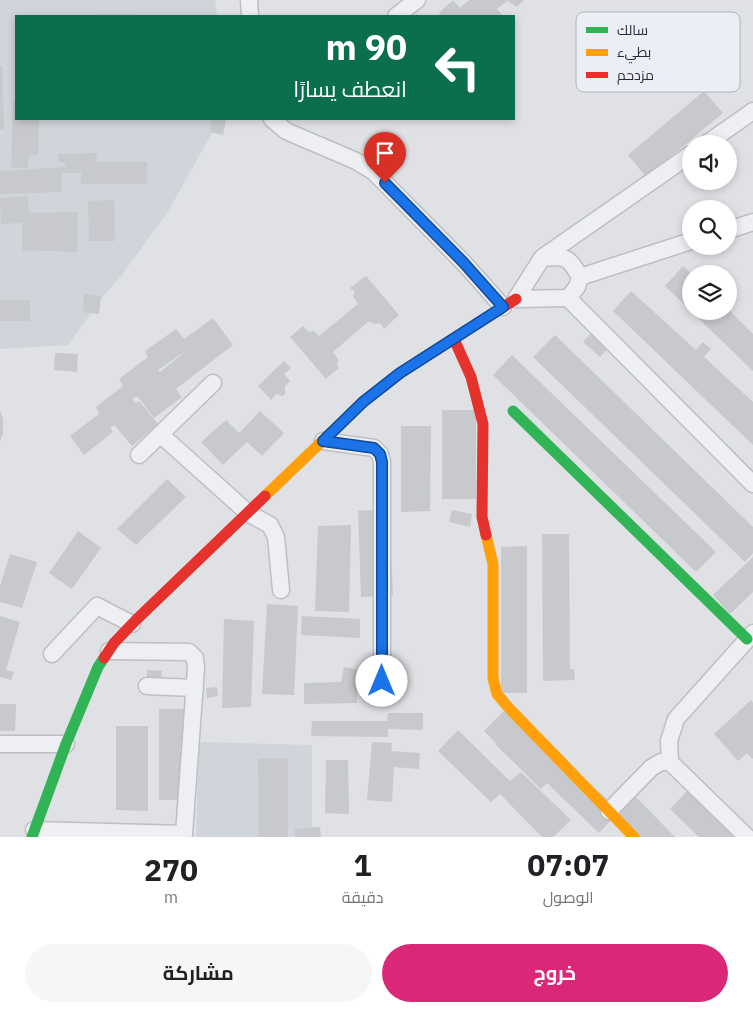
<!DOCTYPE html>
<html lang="ar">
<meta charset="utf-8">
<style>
:root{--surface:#fff;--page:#f6f6f6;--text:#202124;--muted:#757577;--accent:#db2777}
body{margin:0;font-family:"IBM Plex Sans",Cairo,sans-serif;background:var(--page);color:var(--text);direction:rtl;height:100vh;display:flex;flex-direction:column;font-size:19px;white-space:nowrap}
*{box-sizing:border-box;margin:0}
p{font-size:16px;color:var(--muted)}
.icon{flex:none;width:28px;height:28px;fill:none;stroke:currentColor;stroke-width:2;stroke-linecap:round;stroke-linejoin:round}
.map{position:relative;height:837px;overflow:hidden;direction:ltr}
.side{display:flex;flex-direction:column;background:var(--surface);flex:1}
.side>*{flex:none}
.hud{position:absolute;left:15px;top:15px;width:500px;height:105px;border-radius:0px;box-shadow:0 2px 8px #0003;direction:rtl;background:#0b6e4f;color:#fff;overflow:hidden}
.tools{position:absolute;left:682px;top:135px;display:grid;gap:10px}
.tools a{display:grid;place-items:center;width:55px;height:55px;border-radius:50%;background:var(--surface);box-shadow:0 2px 8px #0003;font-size:25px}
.pin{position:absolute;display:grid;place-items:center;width:42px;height:42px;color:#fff;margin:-51px -21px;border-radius:50% 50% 50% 0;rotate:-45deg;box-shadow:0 0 5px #0007}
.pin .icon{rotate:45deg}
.me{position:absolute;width:55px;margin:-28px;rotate:0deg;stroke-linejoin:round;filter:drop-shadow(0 0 4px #0008)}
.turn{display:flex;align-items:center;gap:18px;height:105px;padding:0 25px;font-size:22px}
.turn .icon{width:65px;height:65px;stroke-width:2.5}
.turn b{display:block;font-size:35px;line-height:42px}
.eta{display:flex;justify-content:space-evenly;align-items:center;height:85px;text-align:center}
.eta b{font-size:30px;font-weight:700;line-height:35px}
.action{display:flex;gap:10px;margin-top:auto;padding:10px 25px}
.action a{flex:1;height:58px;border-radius:30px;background:var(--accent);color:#fff;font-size:20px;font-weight:700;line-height:58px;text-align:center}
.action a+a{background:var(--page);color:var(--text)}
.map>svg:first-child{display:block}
.built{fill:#d0d4db}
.building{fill:#c7c9cc;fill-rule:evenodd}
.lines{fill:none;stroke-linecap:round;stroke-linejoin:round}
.street-casing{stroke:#bdbfc2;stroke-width:19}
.street{stroke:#eeeff2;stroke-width:16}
.fast{stroke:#30b455;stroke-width:11}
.slow{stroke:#ff9f0a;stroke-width:11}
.jam{stroke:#e5322d;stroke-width:11}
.route-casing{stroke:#114b97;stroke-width:12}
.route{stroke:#1a73e8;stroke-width:9}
.key{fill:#ebeff5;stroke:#b0b5be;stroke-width:1}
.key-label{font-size:14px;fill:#252d3f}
</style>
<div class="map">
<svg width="753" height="837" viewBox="0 0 753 837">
<rect width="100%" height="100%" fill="#dfe1e4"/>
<path class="built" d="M0,0H215L217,16H16V119H220L167,213L121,276L105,294L68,345L0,349Z
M199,742L312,745V837H196Z"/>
<path class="building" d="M453,0L460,8L469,0H524L517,7L507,1L497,9L503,16H438L442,10Z
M94,14H135V16H94Z
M0,66H2L4,129H0Z
M704,91L723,113L646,177L628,155Z
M13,101H16V119H39L38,155H29L28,168H11Z
M212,119L226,120L223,135L210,132Z
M96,153L97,162H147V184H81V173H62L61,192L0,194V171L66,167L65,163L58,162V154Z
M28,196L29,213L78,212L77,252L22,250V223L1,224L0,198Z
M114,200L115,241H89L88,201Z
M683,266L691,274V311H730L753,334V371L665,286Z
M366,276L399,315L384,329L380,323L374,324L369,321L333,352L338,359L337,365L339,368L326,379L290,337L303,326L309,332L314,331L319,336L358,304L353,296L355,292L350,288Z
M631,291L696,350L703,342L711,349L704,357L753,402V445L613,311Z
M84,294L101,296L99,314L83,312Z
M0,300H30V321H0Z
M213,318L233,345L176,389L182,397L154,418L137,396L132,399L136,403L139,401L158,424L132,446L114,425L110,428L113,432L84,455L70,436L99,414L96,407L123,386L119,379L148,357L145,351L176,329L184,339ZM187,350L160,372L158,370Z
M592,332L609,347L600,357L583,342Z
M555,335L753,527V553L745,562L533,357Z
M55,353L78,354L77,372L54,370Z
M512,355L716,552L696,572L493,375Z
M284,361L291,368L284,374L290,381L285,386V394L282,396L277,394L271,400L258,386Z
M442,410H476V499H442Z
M0,411L3,419V434L0,441Z
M260,411L284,433L262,456L247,442L223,465L201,442L226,420L239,433Z
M401,426H431L430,511L401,512Z
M167,479L186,497L136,545L117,529Z
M389,509L393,595L361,597L358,511Z
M452,510L472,514L470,527L449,522Z
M351,525L349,612L315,611L318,526Z
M78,531L101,548L72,589L49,573Z
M542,534H569L570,669H574L575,680L543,681Z
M527,546V693H501V547Z
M10,554L37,562L22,608L0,602V586Z
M753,557V592L730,614L713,595Z
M267,604L298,606L294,695L262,694Z
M0,616L20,622L6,670L14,672L11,680L0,677Z
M302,616L360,619V638L301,635Z
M224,619L254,621L251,707L222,708Z
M344,667L397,677L393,695L357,688V703L304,704V683L341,682Z
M147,670L162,671L161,679L147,678Z
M217,687L218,696L207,698L206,688Z
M751,700L753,703V759L747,753L738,761L714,734Z
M0,704H16L15,731H0Z
M159,709H190V800H159Z
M504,711L619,809L634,795L675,837H639L617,814L599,833L547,783L541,789L495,744L496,743L484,731Z
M388,713H423V730L388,729V737L311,736L312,721H387Z
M116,726H148V811L116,810Z
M458,730L510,781L521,772L571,820L553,837H542L500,794L491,802L438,751Z
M372,742L392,743L391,751L420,753L419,769L394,767L392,802L367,800Z
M288,758V837H259L258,759Z
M326,760H348L349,814L325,813Z
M688,790L749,837H699L670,809Z
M320,827L321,837H295V829Z"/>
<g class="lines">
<defs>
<path id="street" d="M249,0L250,16
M396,16L417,0
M272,119L286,131L356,161L374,172L463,262L503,307
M706,144L753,111
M729,230L753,222
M543,257L691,154
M580,277L691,241
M568,298L577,287L580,277C568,256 566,256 542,258L516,299L568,298L753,484
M160,434L248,513L270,525L276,537L281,590
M323,441L374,448L380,454L382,462V681
M139,455L213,383
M52,654L97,606L132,624
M147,686L195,688
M0,744H66
M670,762L669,741L676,719L753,633
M609,811L651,768L661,762H670L747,837
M34,830L184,834L196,668L195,658L189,652L109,651"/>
</defs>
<use href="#street" class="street-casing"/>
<use href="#street" class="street"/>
<path class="fast" d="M513,411L747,639
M32,837L66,744L98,667L104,658"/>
<path class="slow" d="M265,496L363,402L400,373L453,339
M486,535L493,564V678L497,694L508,707L634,837"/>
<path class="jam" d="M453,339L516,299
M454,339L471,377L483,424L482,517L486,535
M104,658L114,643L136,620L265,496"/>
</g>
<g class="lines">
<defs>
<path id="route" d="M382,681V462L380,454L374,448L323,441L363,402L400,373L503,307L463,262L385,183"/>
</defs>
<use href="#route" class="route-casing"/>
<use href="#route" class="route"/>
</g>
<rect x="576" y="12" width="164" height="80" rx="8" class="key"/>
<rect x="586" y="27" width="22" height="6" fill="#30b455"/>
<rect x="586" y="49" width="22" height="7" fill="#ff9f0a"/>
<rect x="586" y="72" width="22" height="6" fill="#e5322d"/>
<g class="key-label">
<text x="617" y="35">سالك</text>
<text x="617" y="57">بطيء</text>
<text x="617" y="80">مزدحم</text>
</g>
</svg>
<div class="tools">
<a><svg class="icon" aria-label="sound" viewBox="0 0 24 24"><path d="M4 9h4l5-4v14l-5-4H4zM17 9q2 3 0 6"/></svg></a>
<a><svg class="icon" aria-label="search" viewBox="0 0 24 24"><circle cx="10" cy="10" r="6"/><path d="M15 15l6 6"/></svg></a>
<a><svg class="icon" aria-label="layers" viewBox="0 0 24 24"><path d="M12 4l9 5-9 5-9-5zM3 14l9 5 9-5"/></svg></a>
</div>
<div class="pin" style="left:385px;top:183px;background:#d93025"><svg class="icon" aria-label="arrive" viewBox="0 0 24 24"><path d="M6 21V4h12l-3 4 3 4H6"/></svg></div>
<svg class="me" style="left:382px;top:681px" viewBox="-20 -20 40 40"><circle r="19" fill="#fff"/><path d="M0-13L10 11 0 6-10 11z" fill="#1a73e8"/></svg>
<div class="hud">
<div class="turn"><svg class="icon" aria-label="left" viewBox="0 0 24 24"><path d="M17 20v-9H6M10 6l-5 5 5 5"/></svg><div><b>90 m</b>انعطف يسارًا</div></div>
</div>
</div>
<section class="side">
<div class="eta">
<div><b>07:07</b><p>الوصول</p></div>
<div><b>1</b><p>دقيقة</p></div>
<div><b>270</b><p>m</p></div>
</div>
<div class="action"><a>خروج</a><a>مشاركة</a></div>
</section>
